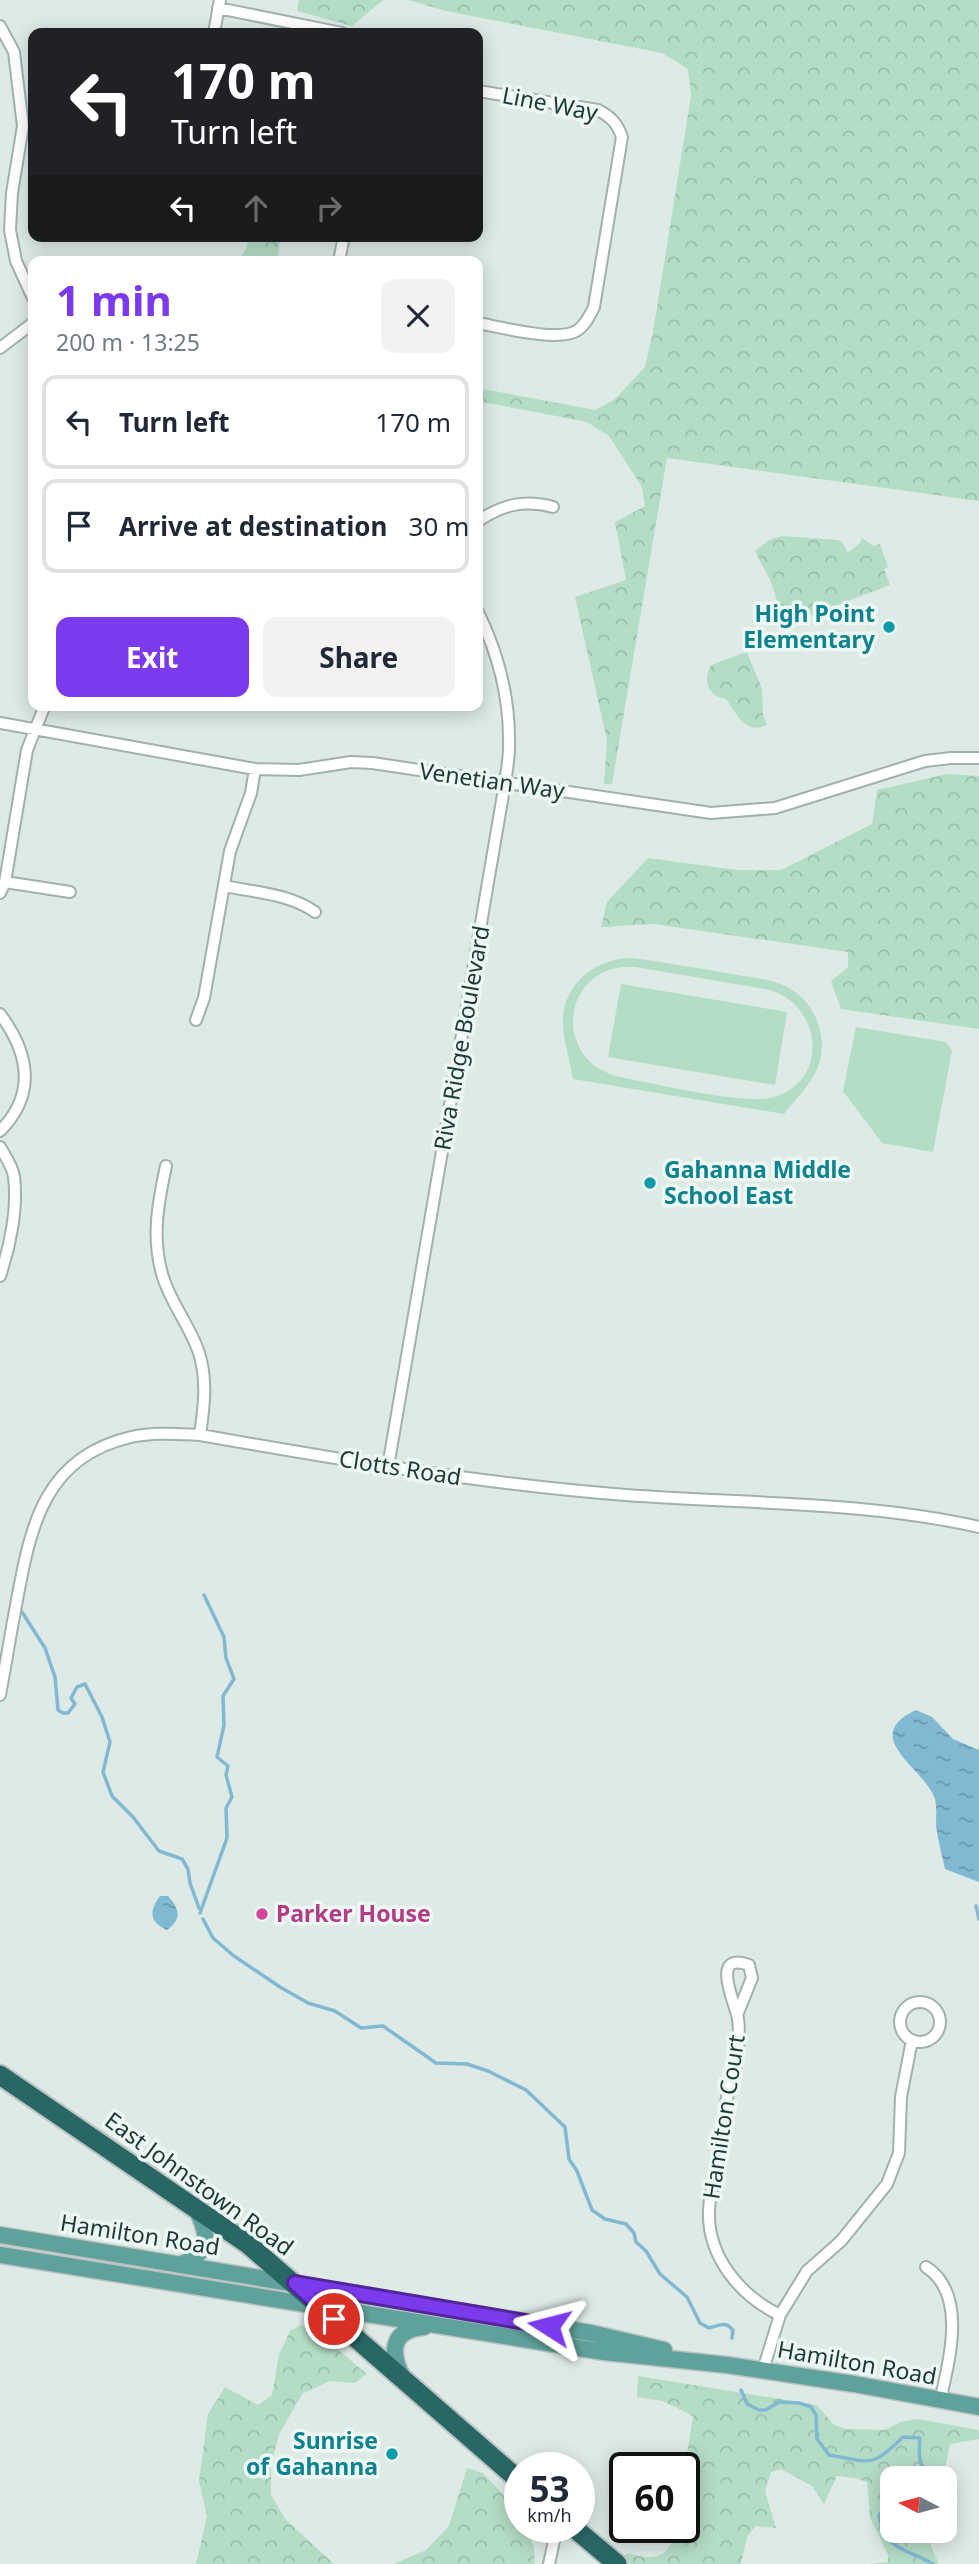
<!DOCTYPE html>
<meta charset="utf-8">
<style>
:root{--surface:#fff;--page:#f2f2f3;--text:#1f2937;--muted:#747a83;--line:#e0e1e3;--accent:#7c3aed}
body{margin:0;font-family:"Noto Sans",sans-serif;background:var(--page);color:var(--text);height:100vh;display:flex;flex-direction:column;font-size:26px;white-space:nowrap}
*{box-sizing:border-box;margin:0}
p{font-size:23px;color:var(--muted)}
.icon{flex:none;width:38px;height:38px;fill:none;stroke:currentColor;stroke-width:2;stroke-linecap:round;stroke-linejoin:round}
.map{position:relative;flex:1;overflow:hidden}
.panel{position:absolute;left:28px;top:256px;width:455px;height:455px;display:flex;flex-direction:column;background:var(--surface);border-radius:14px;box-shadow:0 4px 18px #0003}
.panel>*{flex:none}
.top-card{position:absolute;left:28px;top:28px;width:455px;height:214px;border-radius:14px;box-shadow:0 4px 18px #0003;background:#202124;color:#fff;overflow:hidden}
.needle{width:46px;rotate:276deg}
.buttons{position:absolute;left:880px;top:2466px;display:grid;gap:14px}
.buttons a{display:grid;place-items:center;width:77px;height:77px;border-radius:14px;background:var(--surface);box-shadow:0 4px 18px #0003;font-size:35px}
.speed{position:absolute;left:504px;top:2452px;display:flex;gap:14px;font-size:35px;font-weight:700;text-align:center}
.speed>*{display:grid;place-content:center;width:91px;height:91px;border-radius:50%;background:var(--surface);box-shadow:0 4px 18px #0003;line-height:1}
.speed small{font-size:18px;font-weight:400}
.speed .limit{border:4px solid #111;border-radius:10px;background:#fff;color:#111}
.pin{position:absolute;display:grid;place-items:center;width:60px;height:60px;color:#fff;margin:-30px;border:4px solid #fff;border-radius:50%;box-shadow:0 2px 7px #0007}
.me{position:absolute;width:77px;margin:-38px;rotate:279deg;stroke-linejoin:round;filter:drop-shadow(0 0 5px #0008)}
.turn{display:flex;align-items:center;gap:24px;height:147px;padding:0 28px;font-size:32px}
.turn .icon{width:91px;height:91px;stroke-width:2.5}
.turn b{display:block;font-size:49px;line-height:60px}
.lanes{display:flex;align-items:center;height:66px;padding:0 28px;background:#0003;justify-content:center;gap:35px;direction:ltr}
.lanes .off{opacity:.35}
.round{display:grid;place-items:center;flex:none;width:74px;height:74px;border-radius:14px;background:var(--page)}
.summary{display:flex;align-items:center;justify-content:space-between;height:119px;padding:0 28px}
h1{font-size:42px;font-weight:700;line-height:52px;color:var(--accent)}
.primary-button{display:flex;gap:14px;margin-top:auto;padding:14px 28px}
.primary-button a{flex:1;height:80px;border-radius:14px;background:var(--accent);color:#fff;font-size:28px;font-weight:700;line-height:80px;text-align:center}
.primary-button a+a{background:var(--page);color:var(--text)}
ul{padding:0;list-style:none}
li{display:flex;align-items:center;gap:21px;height:94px;margin:0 14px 10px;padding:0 14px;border:4px solid var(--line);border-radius:14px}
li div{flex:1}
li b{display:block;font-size:26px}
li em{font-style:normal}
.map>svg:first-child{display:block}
.forest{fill:url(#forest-crowns)}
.garden{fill:#b4ddc6;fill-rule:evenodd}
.water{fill:url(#water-ripples)}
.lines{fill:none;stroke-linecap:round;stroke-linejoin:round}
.stream{stroke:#81b9d3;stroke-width:3.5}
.street-casing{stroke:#a0b2ae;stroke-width:14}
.primary-casing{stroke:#bcc4c3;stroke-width:19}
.highway-casing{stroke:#bcc4c3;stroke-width:23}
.street{stroke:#fff;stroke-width:10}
.primary{stroke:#5fa29b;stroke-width:16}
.highway{stroke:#296764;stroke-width:19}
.route-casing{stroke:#51269a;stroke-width:18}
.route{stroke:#7c3aed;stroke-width:12}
.culture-dot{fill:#0f9aa8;stroke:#edf7f3;stroke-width:2.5}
.hotel-dot{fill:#d1479c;stroke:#edf7f3;stroke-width:2.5}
.labels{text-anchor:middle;stroke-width:7;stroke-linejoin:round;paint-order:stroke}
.street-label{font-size:23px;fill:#1e3a37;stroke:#edf7f3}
.culture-label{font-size:23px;font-weight:bold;fill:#0d838f;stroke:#edf7f3;text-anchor:end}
.hotel-label{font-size:23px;font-weight:bold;fill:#b23c85;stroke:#edf7f3;text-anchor:start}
</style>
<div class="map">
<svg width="979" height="2564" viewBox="0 0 979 2564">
<defs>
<pattern id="forest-crowns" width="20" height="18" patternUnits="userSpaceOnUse" patternTransform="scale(1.75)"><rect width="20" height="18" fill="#b4ddc6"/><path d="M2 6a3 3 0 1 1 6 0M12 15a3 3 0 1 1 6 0" fill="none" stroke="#9abeab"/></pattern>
<pattern id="water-ripples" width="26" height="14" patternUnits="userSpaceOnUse" patternTransform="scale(1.75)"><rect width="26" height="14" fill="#81b9d3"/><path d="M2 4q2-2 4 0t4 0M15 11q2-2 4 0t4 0" fill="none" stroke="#6997ac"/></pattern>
</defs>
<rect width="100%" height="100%" fill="#ddeae6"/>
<path class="forest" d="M299,0H383L352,26L297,11Z
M408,0H979V501L667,458L612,784H604L607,740L575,597L626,580L615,522L645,506L642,487L609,436L587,422L478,401V388L595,410L614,400L645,367L653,332L691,96L688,69L662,53L446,11Z
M249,236H281L277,261H239L247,246Z
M782,536L838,540L842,542L848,553L860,543L862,538L873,546L880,544L888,567L884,569L890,585L785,625L771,582L755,551L769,540Z
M747,652L762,689L763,715L767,725C745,735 737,714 726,699C708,696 702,681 711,665Z
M947,774L979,776V1029L841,1009L831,981L848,967V952L654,924L601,927L607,902L648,858L737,870H781L872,824L877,790Z
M301,2325L325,2339L367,2374L355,2383L330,2381L302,2394L279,2434L271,2465V2495L286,2520L334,2564H196L207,2516L199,2481L208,2414L225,2387L258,2405L272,2395L279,2355L290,2331Z
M638,2376L817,2405L834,2425L846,2429L885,2430L900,2422L917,2419L979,2430V2439L950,2444L943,2478H892V2530L928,2531L930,2544L939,2564H869L888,2562V2555L870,2517L867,2482L855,2478L837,2476L824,2504L812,2486L781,2469L771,2472L765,2491L776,2528L756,2526L747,2537L741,2564H630L623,2558L627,2553C654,2562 671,2558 676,2527H684V2473L693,2416L663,2401L637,2397Z
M467,2468L483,2473L520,2513V2527H527L534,2548L535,2564H394L426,2550L449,2526Z"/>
<path class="garden" d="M632,958C664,962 696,968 727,973C746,977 767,978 785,986C816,1000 831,1041 816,1072C808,1087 794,1101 784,1114L573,1079C570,1061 564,1043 563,1025C561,985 595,958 632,958ZM636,967L770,990C822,1006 830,1080 774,1097C747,1106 652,1083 620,1077C548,1060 563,961 636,967Z
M621,984L787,1012L775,1085L608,1057Z
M856,1027L946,1042L952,1051L933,1152L882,1143L843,1091Z"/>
<path class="water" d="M916,1710L932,1717L953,1739L979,1750V1882L945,1869C942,1855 938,1841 936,1826C936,1818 937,1807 935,1799C925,1768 858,1737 916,1710Z
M160,1896H168C180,1909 182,1919 167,1930C149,1922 149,1911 160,1896Z"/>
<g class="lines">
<path class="stream" d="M22,1612L45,1648L55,1677L58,1710L63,1713H68L75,1704L71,1698L77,1687L85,1684L102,1717L110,1742L103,1772L112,1796L133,1817L159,1851L182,1859L188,1869L190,1883L199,1908
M976,1906L979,1919
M200,1913L227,1838L226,1808L232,1797L226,1775L228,1766L217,1757L224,1725L223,1696L234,1679L226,1658L224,1637L204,1595
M203,1919L213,1938L234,1956L280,1987L308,2003L335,2011L361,2028L383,2026L436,2063L467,2064L488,2071L526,2090L565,2127L569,2159L577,2171L592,2210L605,2219L626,2224L634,2233L636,2242L646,2251L660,2274L687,2297L700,2323L709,2328C720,2326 724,2320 733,2330L732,2338
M741,2390L747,2404L759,2410H766L779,2402L799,2403L811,2407L816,2415L817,2439L829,2455C870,2462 871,2469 903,2437L920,2438C918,2454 919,2465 929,2478
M892,2494L879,2516C886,2553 908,2548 933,2564"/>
<defs>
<path id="street" d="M218,8L342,33
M0,26L14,52L23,126L12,193L10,230L16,261L33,298
M214,33L220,0
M478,91L598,110C611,117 617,123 622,137L594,307C590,315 586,324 578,330C560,343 500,327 478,323
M339,261L344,236
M0,348L33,323
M478,521C502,505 524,499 553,507
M0,723L255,769L299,770L351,762L372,763L711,813L775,808L925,761L951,758H979
M5,882L70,892
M224,886C254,892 290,894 315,912
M0,893L5,882L27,750L45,705
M0,1014C29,1053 37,1094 0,1131
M196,1020L204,998L230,851L251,793L255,769
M0,1147C5,1156 13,1167 14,1177C18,1208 10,1247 0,1276
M166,1166C158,1203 151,1239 163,1277C171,1303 189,1325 198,1350C208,1378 204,1407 200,1435
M388,1467L505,783C507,769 510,754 509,739C509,696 497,651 478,612
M0,1695C6,1663 11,1631 17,1600C31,1524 45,1457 131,1437C154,1432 177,1434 200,1435C342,1460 483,1484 626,1495C743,1504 864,1501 979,1527
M900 2022a20 20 0 1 1 40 0a20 20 0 1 1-40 0Z
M737,2015L752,1978L749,1965C708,1950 737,2007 738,2019C740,2030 738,2042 738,2052C737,2067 731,2079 728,2093C724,2109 725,2125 722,2141C719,2164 710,2186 709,2210C707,2256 740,2296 780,2315
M926,2267C968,2294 949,2361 940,2401
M763,2370L780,2315L807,2271L841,2241L887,2184L899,2153L901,2097L912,2040
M549,2564L557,2527"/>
<path id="primary" d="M0,2235L591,2333L664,2350
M0,2255L604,2352L727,2365L854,2384L979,2407
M180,2265C211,2252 210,2236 196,2209
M403,2378C390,2353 390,2330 424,2327"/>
<path id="highway" d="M0,2075L249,2245L520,2481
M573,2527L617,2564"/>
</defs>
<use href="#street" class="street-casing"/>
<use href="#primary" class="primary-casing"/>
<use href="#highway" class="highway-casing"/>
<use href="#street" class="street"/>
<use href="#primary" class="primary"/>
<use href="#highway" class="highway"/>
</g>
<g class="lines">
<defs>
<path id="route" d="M334,2319L295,2283L549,2326"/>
</defs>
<use href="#route" class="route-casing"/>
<use href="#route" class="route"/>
</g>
<g class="culture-dot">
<circle cx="889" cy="627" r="7"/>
<circle cx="650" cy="1183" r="7"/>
<circle cx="392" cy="2454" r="7"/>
</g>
<circle class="hotel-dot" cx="262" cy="1914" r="7"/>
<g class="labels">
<g class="street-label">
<text transform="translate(550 104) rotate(11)" y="8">Line Way</text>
<text transform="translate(492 781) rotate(8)" y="8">Venetian Way</text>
<text transform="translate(462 1038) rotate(-80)" y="8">Riva Ridge Boulevard</text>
<text transform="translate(400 1468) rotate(9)" y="8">Clotts Road</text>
<text transform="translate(724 2117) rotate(-81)" y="8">Hamilton Court</text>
<text transform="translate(199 2184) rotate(36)" y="8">East Johnstown Road</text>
<text transform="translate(140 2235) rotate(9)" y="8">Hamilton Road</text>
<text transform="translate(857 2363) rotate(10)" y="8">Hamilton Road</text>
</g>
<g class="culture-label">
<text x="875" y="622">High Point<tspan x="875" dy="26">Elementary</tspan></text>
<text x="664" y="1178" text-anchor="start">Gahanna Middle<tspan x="664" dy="26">School East</tspan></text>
<text x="378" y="2449">Sunrise<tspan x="378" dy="26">of Gahanna</tspan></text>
</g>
<g class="hotel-label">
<text x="276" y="1922">Parker House</text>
</g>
</g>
</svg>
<div class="buttons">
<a><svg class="needle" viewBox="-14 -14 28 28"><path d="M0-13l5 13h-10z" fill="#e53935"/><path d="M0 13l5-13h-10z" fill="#747a83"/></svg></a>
</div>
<div class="speed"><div>53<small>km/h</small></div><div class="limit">60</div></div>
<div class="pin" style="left:334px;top:2319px;background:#d93025"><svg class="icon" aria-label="arrive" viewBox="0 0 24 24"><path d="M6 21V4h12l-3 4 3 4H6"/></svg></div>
<svg class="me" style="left:549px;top:2326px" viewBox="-20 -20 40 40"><path d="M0-17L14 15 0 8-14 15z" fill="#7c3aed" stroke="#fff" stroke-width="4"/></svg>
<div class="top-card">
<div class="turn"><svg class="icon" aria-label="left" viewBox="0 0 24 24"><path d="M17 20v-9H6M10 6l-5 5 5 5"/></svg><div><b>170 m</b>Turn left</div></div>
<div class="lanes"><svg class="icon" aria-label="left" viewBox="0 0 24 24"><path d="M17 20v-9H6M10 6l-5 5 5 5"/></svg><svg class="icon off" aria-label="ahead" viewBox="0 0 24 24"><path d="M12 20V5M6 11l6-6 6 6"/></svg><svg class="icon off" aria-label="right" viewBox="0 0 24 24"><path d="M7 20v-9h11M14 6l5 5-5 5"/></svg></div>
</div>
<section class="panel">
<div class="summary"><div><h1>1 min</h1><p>200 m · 13:25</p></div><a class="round"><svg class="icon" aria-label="close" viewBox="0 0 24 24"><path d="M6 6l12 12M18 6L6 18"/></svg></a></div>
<ul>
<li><svg class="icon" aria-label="left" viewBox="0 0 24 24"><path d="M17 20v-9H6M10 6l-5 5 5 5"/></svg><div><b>Turn left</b></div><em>170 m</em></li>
<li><svg class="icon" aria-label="arrive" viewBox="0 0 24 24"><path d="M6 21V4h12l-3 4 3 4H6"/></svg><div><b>Arrive at destination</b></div><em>30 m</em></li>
</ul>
<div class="primary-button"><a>Exit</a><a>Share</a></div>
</section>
</div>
